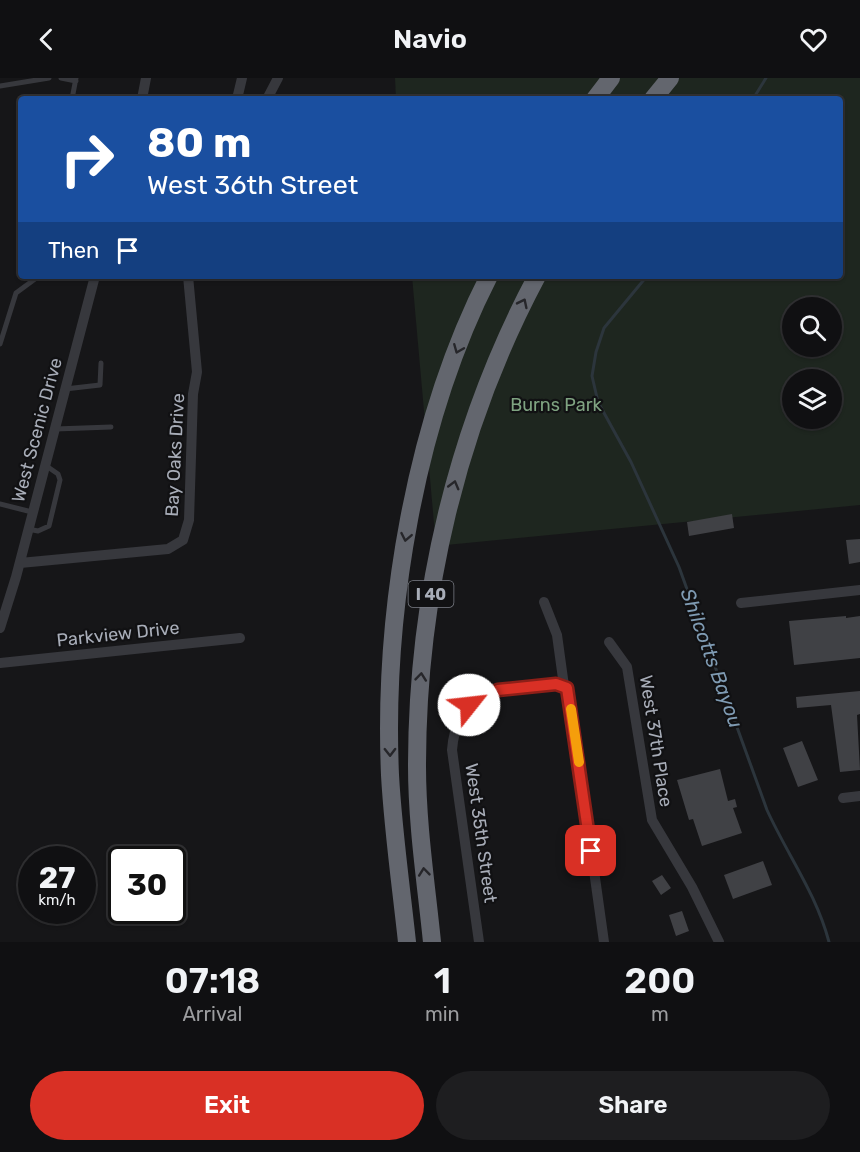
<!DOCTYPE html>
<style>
:root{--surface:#101012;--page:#1e1e20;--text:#f1f3f6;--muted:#9c9d9f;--line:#303032;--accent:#d93025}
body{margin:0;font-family:Rubik,sans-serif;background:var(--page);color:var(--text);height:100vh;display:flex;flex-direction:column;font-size:22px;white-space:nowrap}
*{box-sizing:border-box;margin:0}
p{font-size:20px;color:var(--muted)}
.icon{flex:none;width:33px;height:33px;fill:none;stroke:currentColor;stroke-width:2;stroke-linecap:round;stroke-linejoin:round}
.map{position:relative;height:864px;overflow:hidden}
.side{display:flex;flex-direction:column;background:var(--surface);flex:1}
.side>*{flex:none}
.guide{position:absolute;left:18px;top:18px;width:825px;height:183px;border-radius:6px;box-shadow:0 2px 4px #0004,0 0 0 2px var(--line);background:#1a4fa0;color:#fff;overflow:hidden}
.tools{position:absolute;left:782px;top:219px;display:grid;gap:12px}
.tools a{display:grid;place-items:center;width:60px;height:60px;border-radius:50%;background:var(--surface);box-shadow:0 2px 4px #0004,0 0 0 2px var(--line);font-size:30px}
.speed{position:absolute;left:18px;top:768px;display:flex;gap:12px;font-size:30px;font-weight:700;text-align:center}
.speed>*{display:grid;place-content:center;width:78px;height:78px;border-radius:50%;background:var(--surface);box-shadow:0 2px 4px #0004,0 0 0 2px var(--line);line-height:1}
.speed small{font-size:15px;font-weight:400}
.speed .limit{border:3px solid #111;border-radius:9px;background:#fff;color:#111}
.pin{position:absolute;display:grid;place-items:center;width:51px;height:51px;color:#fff;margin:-26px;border-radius:12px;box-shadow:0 3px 9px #0006}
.me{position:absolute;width:66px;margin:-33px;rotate:61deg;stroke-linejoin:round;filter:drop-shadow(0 0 4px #0008)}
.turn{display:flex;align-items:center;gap:21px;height:126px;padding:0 30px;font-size:27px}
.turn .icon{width:78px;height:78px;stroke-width:2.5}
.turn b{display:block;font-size:42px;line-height:51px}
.then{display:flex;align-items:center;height:57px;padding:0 30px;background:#0003;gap:12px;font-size:22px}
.eta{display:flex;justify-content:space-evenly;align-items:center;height:102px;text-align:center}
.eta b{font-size:36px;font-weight:600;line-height:42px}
.action{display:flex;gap:12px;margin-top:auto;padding:12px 30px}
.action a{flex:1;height:69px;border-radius:36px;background:var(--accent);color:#fff;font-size:24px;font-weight:600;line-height:69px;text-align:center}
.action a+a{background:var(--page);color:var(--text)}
header{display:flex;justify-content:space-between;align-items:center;height:78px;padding:0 30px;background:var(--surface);font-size:27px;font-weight:600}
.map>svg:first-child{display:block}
.green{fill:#1e261f;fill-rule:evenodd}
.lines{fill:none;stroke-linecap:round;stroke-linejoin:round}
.stream{stroke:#2c353c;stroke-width:3}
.building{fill:#404145}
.lane{stroke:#37383d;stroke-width:5}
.street{stroke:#37383d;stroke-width:10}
.highway{stroke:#63666e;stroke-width:18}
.oneway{stroke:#26262a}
.route-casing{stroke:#8d1f18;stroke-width:15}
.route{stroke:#d93025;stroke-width:10}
.slow{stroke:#f59e0b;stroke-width:10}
.labels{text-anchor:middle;stroke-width:4.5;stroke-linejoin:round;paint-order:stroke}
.shield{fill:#111113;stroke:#7b7e86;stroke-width:1.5}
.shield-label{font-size:16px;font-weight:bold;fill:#a8adb8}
.park-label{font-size:18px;fill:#7fa381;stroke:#111113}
.street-label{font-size:18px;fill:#a8adb8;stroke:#111113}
.water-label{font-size:20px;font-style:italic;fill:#7f9bb3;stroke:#111113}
</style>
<header><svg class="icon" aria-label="back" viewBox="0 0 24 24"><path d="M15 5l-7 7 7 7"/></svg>Navio<svg class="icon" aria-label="heart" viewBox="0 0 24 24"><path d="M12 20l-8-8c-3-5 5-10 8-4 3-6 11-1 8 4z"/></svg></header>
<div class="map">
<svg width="860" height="864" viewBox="0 0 860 864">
<rect width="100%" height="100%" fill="#161618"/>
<path class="green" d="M395,0H860V427L436,468L412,198H840V21H396ZM792,230H831V268H792ZM792,302H831V340H792Z"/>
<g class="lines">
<path class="stream" d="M753,21L766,0
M647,198L604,250L596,274L592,298L598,324L631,384L679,489L767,732C788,778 816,815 829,864"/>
</g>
<path class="building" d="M732,436L734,450L689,458L687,444Z
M860,461V484L849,486L846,462Z
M846,538V540L860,538V580L794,587L789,543Z
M860,613V636L857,637L860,692L840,694L831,627L797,630L796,619Z
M802,663L818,702L798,709L783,670Z
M720,691L728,723L735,721L737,729L733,730L742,755L702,768L693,741L689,742L677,702Z
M763,783L772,807L733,821L724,797Z
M662,797L671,810L661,817L652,803Z
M682,833L689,853L676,858L669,837Z"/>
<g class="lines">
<path class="lane" d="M61,0L76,3
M0,8L49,0
M72,21L76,0
M0,266L16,215L39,198
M65,311L100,307L101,285
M55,351L111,349
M0,426L32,434
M28,451L38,453L49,448L60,402L58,396L45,387"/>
<path class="street" d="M142,21L146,0
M237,21L242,0
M267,21L278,0
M20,485L168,471L183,462L189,442L193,316L197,294L188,198
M544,524L557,557L564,608
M741,525L860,512
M0,550L16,499L95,198
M609,564L627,589L652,742L692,809L719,864
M0,585L240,560
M564,608L569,614L604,864
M843,720L860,718
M479,864L452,672C457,608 506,611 556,606L564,608"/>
<path class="highway" d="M595,21L611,0
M653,21L670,0
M407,864C401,808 393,752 390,697C383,534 415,343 489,198
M432,864C426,805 417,746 417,688C417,518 457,348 537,198"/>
</g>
<defs><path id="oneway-chevron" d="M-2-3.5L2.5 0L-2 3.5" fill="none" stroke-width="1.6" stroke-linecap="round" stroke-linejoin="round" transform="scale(1.5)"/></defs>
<g class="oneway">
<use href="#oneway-chevron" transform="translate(523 225) rotate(-64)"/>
<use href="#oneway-chevron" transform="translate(458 271) rotate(112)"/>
<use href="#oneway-chevron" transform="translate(454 407) rotate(-75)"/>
<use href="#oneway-chevron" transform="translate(406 459) rotate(101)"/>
<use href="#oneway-chevron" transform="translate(421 599) rotate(-84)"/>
<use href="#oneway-chevron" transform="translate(390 674) rotate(89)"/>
<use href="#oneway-chevron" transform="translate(424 794) rotate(-96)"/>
</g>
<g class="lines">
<defs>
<path id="route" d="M469,627L498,612L556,606L567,610L591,773"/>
</defs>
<use href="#route" class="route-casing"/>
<use href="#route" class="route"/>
<path class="slow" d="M571,631L579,684"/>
</g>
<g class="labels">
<rect class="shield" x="408.5" y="503" width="45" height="26" rx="4.5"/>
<g class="shield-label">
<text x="431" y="522">I 40</text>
</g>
<g class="park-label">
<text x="556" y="333">Burns Park</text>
</g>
<g class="street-label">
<text transform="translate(37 352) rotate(-75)" y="6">West Scenic Drive</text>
<text transform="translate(175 377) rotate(-87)" y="6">Bay Oaks Drive</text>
<text transform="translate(118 556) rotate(-6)" y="6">Parkview Drive</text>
<text transform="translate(656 663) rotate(81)" y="6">West 37th Place</text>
<text transform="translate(481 755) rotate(82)" y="6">West 35th Street</text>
</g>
<g class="water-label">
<text transform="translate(712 580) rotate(70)" y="7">Shilcotts Bayou</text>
</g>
</g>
</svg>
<div class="tools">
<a><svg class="icon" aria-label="search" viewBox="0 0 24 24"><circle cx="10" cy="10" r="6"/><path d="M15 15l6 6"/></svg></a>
<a><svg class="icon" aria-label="layers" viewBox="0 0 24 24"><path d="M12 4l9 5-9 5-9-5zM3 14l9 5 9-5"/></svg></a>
</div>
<div class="speed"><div>27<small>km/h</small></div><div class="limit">30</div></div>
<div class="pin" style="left:591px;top:773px;background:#d93025"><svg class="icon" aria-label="arrive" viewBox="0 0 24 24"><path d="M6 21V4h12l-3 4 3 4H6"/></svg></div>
<svg class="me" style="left:469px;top:627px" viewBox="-20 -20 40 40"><circle r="19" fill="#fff"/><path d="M0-13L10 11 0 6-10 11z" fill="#d93025"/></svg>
<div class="guide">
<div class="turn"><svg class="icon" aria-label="right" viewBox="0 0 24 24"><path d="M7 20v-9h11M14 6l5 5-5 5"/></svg><div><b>80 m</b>West 36th Street</div></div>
<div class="then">Then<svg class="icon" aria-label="arrive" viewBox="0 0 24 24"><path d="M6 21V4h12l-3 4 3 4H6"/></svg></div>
</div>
</div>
<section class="side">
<div class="eta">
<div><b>07:18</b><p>Arrival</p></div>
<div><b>1</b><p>min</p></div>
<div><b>200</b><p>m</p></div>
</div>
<div class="action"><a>Exit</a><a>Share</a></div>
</section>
